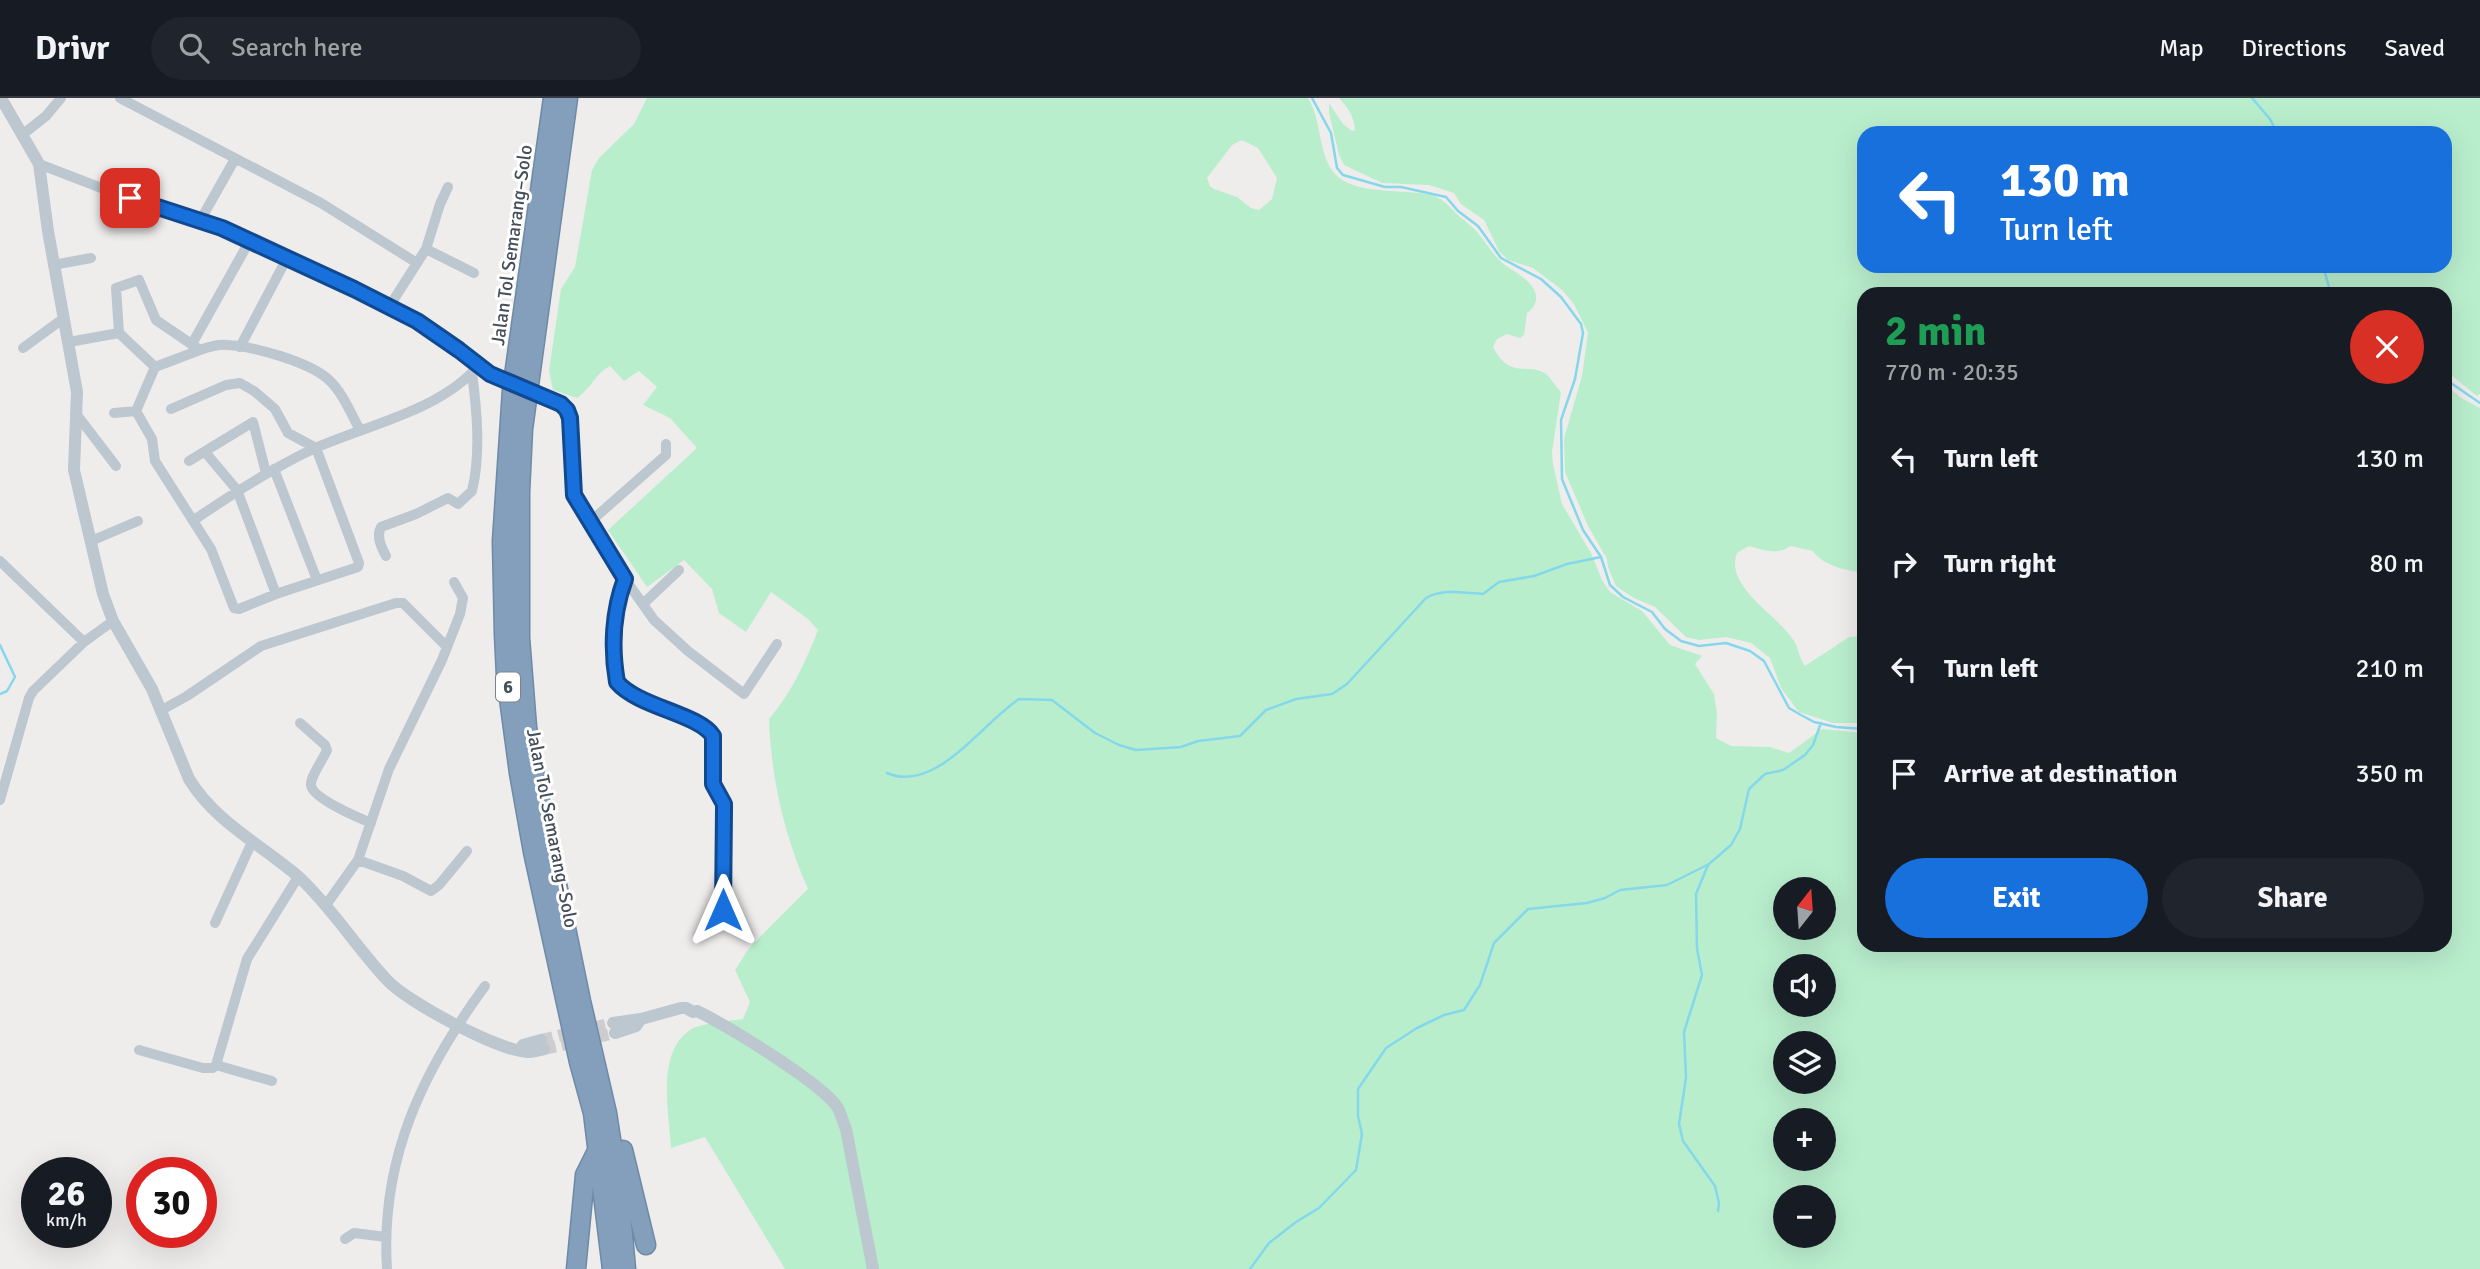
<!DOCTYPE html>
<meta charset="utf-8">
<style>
:root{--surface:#171b24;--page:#20242c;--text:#f1f3f6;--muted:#9ea1a6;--line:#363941;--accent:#1870dc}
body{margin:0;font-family:Signika,sans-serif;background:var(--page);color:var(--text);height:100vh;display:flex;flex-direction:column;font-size:26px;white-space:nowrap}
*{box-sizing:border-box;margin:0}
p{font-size:23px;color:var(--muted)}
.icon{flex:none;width:38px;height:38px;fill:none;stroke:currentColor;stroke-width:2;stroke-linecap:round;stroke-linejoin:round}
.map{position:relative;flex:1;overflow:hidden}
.details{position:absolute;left:1857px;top:189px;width:595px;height:665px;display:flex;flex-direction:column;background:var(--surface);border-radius:21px;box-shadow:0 7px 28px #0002}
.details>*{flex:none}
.hud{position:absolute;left:1857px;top:28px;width:595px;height:147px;border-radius:21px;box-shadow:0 7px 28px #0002;background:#1870dc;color:#fff;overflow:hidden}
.needle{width:46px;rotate:17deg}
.fabs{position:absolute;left:1773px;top:779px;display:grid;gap:14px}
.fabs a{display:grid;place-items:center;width:63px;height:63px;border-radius:50%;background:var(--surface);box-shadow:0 7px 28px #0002;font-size:35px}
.speed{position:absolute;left:21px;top:1059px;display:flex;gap:14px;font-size:35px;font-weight:700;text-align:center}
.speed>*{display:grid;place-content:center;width:91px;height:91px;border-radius:50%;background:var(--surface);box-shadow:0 7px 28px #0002;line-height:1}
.speed small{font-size:18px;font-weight:400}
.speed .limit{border:10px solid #d22;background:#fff;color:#111}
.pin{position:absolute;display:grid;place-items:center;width:60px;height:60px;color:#fff;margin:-30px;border-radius:14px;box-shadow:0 4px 10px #0006}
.me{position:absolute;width:77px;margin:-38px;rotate:0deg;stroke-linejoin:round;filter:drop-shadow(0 0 5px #0008)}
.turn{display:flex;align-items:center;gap:24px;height:147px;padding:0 28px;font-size:32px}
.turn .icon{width:91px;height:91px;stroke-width:2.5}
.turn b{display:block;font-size:49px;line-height:60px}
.round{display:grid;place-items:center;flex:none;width:74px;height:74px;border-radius:37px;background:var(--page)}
.head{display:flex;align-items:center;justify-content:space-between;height:119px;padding:0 28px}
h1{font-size:42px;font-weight:700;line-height:52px;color:#1e9e55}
.primary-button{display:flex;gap:14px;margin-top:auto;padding:14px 28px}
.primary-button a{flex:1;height:80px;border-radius:42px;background:var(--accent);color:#fff;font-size:28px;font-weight:700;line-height:80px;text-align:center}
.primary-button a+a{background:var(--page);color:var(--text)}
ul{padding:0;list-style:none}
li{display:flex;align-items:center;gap:21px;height:105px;padding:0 28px}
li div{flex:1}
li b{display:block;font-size:26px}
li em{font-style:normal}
header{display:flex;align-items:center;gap:42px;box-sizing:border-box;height:98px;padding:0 35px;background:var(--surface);border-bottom:2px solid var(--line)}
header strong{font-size:33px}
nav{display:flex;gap:38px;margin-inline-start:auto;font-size:24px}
.search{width:490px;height:63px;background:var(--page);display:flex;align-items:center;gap:18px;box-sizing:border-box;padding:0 24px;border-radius:38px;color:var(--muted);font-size:26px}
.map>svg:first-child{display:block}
.green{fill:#b9eecd;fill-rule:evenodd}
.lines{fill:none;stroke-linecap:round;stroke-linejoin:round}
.stream{stroke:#85d7eb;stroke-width:2.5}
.tertiary-tunnel{stroke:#cdcdcf;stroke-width:12;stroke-dasharray:12 6;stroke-linecap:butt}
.motorway-casing{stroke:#6e8aa7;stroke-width:21}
.minor{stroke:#bcc7cf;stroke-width:10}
.tertiary{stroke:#bcc7cf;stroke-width:12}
.motorway{stroke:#839fbc;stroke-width:18}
.minor-bridge{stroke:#bcc7cf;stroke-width:10}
.route-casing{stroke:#10498f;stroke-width:18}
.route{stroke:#1870dc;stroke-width:12}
.labels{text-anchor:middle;stroke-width:6;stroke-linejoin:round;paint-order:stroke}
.shield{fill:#fff;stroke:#7c848b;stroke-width:2}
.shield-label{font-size:18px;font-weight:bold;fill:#444f59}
.street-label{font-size:19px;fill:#444f59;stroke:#fff}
</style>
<header>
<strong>Drivr</strong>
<div class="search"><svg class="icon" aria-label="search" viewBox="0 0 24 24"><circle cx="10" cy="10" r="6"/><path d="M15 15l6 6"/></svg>Search here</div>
<nav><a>Map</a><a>Directions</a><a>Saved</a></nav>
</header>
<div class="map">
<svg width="2480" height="1171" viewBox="0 0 2480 1171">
<rect width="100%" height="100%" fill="#efecec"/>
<path class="green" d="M647,0H1308C1323,24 1317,60 1338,79C1359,97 1408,91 1432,97C1441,100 1448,107 1454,113C1461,121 1471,127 1478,135C1487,146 1494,159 1506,168C1515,174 1534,184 1536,197C1537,205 1533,211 1527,215L1524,237L1520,240L1507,236L1497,241L1493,249C1511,283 1527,263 1546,276C1551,280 1556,289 1561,294L1552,354L1553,366L1562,406L1591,455L1602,482L1610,494L1642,513L1670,547L1702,558L1695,566L1714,596L1717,615L1716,640L1731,648L1770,649L1789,655L1822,631L1864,635V847H2445V286L2447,288L2461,300L2480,310V1171H785L705,1039L671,1050C669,1014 656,955 690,932C701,925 729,923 743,921L750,904L735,872L749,850L808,791C784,737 771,680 769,621C792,594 805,565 818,532L808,521L771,494L746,534L719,515L712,491L684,462L647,489L608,432L697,350L670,320L643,307L657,289L639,273L624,283L610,268C595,276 592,289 577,300L553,292L549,273L561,191L575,169L592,72L599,60L634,26ZM1242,42L1258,50L1277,80L1272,101L1259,112L1251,110L1237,99L1214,91L1210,88L1207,80L1232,47ZM1785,791H1824V830H1785ZM1785,868H1824V906H1785ZM1785,945H1824V984H1785ZM1785,1022H1824V1060H1785ZM1785,1099H1824V1138H1785Z
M1339,0H2480V296L2477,298L2445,272V196H1864V475C1846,472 1823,468 1813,453L1790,448C1777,458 1764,452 1749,448L1737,455C1724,489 1778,517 1794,543C1799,551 1799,560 1805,568L1849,539L1864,538V625H1833L1799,614L1781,590L1770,560L1751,545L1726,539L1699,542L1686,539L1655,509L1634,500L1616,488L1608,469L1607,461L1588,428L1565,374L1564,340L1582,278L1588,235L1574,206L1562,192L1533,170L1508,162L1499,153L1484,122L1461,106L1454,95L1429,87L1382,85L1344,67L1339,57L1329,15V5L1343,26L1352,33L1355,32C1354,18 1348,10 1339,0ZM1864,35H2445V168H1864Z"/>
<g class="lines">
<path class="stream" d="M1312,0L1331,35L1337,70L1343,77L1385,89H1401L1446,99L1458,113L1478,128L1501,160L1541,181L1561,199L1581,226L1583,235L1575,281L1561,322L1562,381L1583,432L1601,459L1610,487L1623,499L1652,514L1665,531L1681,543L1699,548L1726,545L1750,553L1764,563L1789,610L1801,617L1814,624L1836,629L1864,631
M2252,0L2270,21L2277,35
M2323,168L2331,196
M2445,281L2480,305
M0,547L15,579L7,593L0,596
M887,675C936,696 982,625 1019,601L1052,602L1095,635L1119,647L1136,652L1181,649L1198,643L1240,638L1266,612L1296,601L1332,596L1347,586L1426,500C1443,490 1464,495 1483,496L1499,484L1534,478L1567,466L1601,459
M1708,767L1696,796L1697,851L1702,877L1684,934L1686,980L1679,1026L1683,1043L1715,1088L1719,1105L1718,1113
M1250,1171L1269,1145L1296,1124L1319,1110L1356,1072L1362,1036L1358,1018V991L1386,950L1417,930L1444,917L1464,912L1480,887L1494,845L1528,811L1587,805L1605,800L1620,792L1667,787L1709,766L1731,747L1740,731L1749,691L1765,676L1783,672L1805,657L1813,647L1821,625"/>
<path class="tertiary-tunnel" d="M541,942L613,925
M544,951L615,935"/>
<defs>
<path id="motorway" d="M553,0L512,292L502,443L504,536L506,578L519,675L533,754L579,964L593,1015L612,1171
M568,0L523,331L520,394V540L527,629L535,679L581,903L607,1015L619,1093L626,1171
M623,1052L646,1147
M576,1171L585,1077L598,1051"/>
</defs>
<use href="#motorway" class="motorway-casing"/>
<path class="minor" d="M120,0L321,105L417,165
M22,37L46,18L61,0
M39,66L104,91L201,121L266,150L417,223L459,252L490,276
M201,121L235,61
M426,151L474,175
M53,167L91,160
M389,209L426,151L440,106L448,89
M69,244L119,235L116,190L139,182L156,222L200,252L155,269L119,235
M192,246L250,142
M240,249L287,160
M23,250L64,220
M200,252C209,249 218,246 227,247C253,248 310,264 329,282C343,295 351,316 360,332
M554,302L567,311L570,321L574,397L625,481L654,522L688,553L744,596L777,546
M136,313L152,341L155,363L211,451L234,510L239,511L276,496L358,469L359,465L316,350L288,335L275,311L254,293L240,285L226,287L171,311
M114,315L136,313L155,269
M77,317L116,368
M205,354L237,392L276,496
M189,363L253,324L266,375
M274,371L317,482
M194,422C232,396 271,371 313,351C366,327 440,313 478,268
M590,424L666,357V346
M91,443L138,423
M386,458C381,449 376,438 381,429L416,416L448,400L458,406L472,393C481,356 477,313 472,275
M0,463L84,544L113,523
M625,481C613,513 611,550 617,584C638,610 698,616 713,638V686L724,706V712L723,812
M643,506L679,472
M160,613L187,598L261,548L396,505H403L447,549
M300,625L325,647L327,652C324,660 310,679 311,687C311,700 359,720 371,725
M0,702L29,600L33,593L84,544
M358,762L403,778L431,793L439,787L467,753
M326,807L358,762L389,671L442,562L460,516L463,500L454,484
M215,825L252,744
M139,952L203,970H213L216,967L247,861L298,779
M216,967L272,983
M345,1141L354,1135L386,1139
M387,1171C380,1062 422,974 485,888"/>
<path class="tertiary" d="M1,0L39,66L48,133L77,294L74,372L103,496L113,523L152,591L189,681C216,725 262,747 300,780C333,811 356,849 387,882C407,904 499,953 528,954C533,954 539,952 544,951
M613,925L641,921L681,910H686L693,914L697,913C726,927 822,985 838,1010C841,1016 843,1024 846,1031L873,1171
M615,935L636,928L641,921
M520,951L523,947L541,942"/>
<use href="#motorway" class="motorway"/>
<path class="minor-bridge" d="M490,276L554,302"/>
</g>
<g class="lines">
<defs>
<path id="route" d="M130,100L222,130L354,191L417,223L459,252L490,276L561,306L567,312L570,320L574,397L625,481C613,513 611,550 617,584C638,609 699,616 713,638V686L724,706V712L723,812"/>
</defs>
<use href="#route" class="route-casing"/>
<use href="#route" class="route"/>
</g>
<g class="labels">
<rect class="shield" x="496" y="574.5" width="24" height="29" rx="5"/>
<g class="shield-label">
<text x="508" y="595">6</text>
</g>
<g class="street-label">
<text transform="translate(511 147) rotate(-82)" y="7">Jalan Tol Semarang–Solo</text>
<text transform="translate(553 730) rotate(79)" y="7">Jalan Tol Semarang–Solo</text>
</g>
</g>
</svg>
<div class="fabs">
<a><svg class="needle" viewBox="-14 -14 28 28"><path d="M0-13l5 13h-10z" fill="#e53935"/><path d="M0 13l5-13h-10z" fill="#9ea1a6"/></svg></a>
<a><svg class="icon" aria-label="sound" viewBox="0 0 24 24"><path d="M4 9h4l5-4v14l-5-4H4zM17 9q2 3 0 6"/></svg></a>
<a><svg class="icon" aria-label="layers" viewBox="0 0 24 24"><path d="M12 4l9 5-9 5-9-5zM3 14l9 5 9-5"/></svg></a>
<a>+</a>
<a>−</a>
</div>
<div class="speed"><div>26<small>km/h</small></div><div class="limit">30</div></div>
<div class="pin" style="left:130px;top:100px;background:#d93025"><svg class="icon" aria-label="arrive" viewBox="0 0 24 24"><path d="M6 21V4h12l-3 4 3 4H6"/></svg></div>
<svg class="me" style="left:723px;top:812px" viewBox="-20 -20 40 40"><path d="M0-17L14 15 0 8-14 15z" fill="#1870dc" stroke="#fff" stroke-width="4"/></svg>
<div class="hud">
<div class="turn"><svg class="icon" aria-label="left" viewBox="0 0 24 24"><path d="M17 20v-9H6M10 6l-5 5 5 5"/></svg><div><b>130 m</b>Turn left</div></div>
</div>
<section class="details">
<div class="head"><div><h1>2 min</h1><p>770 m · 20:35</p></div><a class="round" style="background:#d93025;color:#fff"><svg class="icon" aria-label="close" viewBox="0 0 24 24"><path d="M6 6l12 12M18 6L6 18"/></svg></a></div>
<ul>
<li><svg class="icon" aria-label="left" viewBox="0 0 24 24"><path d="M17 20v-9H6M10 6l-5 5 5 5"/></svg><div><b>Turn left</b></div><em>130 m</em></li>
<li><svg class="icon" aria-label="right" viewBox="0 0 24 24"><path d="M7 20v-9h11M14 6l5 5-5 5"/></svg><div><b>Turn right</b></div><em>80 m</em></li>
<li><svg class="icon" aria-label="left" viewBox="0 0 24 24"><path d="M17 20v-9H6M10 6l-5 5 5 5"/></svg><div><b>Turn left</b></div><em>210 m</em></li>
<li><svg class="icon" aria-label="arrive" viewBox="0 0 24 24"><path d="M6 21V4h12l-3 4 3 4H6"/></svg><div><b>Arrive at destination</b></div><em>350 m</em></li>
</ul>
<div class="primary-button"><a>Exit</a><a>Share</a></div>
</section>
</div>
